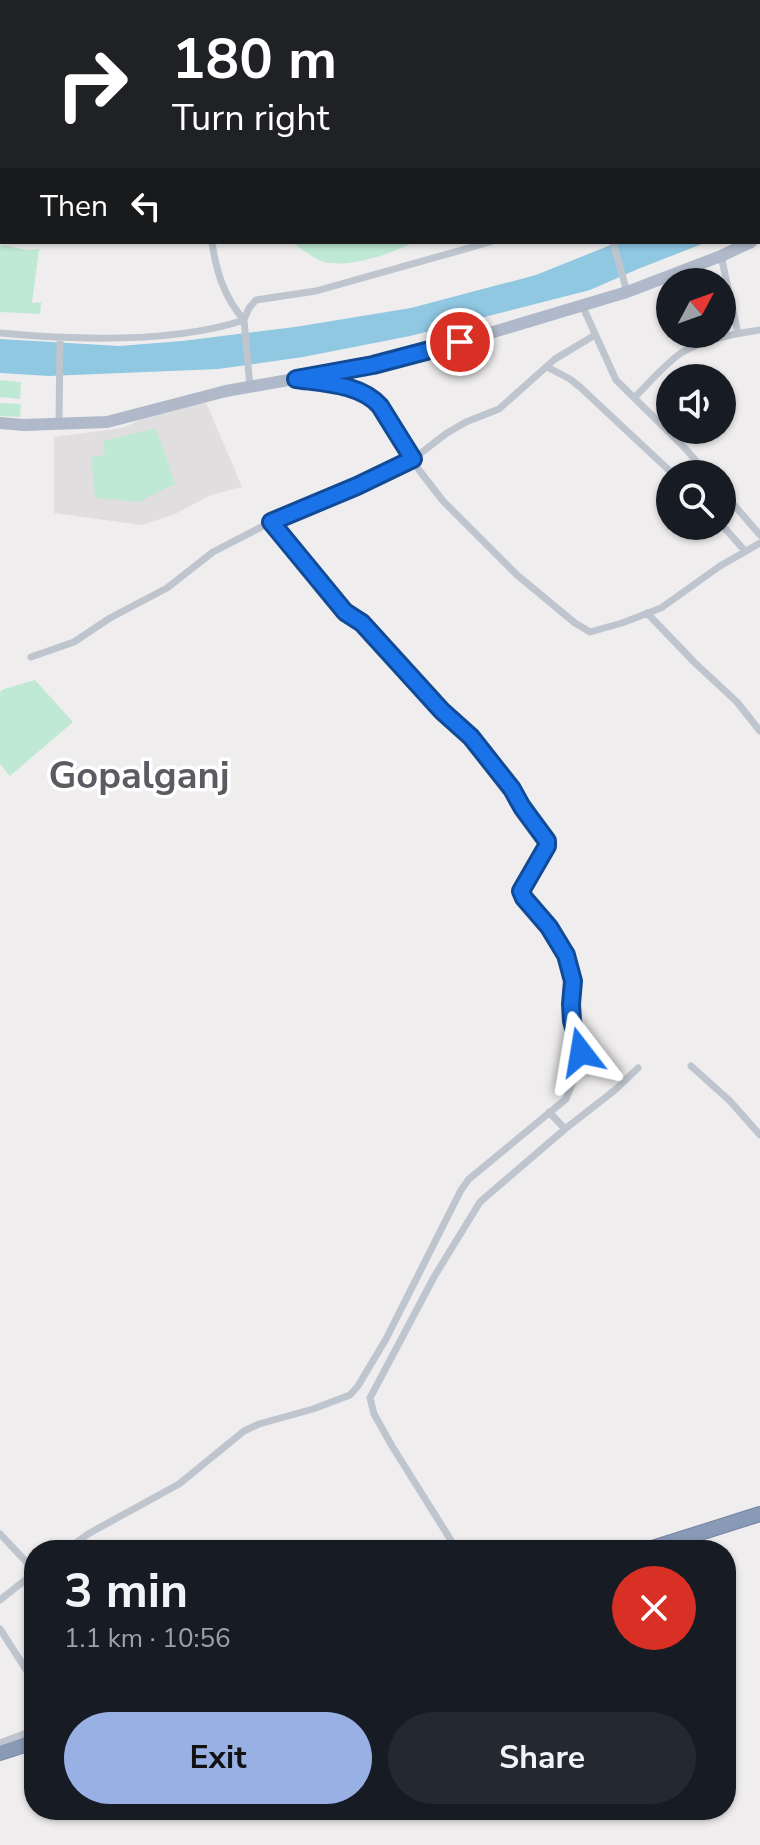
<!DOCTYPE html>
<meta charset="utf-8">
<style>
:root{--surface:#171b24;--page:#242831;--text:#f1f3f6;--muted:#9ea1a6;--accent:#98b0e3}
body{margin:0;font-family:"Nunito Sans",sans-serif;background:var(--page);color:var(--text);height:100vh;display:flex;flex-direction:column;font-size:30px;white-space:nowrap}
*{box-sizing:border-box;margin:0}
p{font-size:26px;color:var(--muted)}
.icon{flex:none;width:44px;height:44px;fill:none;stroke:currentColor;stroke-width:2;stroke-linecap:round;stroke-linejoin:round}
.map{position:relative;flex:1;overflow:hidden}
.panel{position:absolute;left:24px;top:1540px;width:712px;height:280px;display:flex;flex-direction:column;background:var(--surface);border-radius:32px;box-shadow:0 2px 6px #0004}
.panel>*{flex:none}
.hud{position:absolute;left:0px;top:0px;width:760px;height:244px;box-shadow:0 2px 6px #0004;background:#202124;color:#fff;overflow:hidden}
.needle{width:52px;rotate:49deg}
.fabs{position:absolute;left:656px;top:268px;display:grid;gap:16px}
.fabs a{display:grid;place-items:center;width:80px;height:80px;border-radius:50%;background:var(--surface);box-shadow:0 2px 6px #0004;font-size:40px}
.pin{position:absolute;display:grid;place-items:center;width:68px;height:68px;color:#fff;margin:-34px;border:4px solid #fff;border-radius:50%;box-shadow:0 2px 8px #0007}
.me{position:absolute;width:88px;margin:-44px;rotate:346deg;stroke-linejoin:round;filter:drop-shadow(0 0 6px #0008)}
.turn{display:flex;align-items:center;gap:28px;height:168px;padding:0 40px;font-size:36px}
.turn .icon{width:104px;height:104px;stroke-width:2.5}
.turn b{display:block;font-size:56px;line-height:68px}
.then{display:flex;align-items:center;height:76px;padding:0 40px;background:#0003;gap:16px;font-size:30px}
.round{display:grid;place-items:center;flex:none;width:84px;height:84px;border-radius:42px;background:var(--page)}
.summary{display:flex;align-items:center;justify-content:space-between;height:136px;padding:0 40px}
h1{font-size:48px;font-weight:700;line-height:60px}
.cta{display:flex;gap:16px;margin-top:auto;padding:16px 40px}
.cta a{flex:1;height:92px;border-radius:48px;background:var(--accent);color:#111;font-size:32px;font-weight:700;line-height:92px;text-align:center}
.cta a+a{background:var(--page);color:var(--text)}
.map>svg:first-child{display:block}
.education{fill:#e0dede}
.green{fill:#bfe9d4}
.water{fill:#90c8e2}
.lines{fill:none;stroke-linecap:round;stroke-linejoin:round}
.highway-casing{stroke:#7485a3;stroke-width:16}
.street{stroke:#bfc5ce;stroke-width:7}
.primary{stroke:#afb9c9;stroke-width:12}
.highway{stroke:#899ab7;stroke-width:14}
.route-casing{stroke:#114b97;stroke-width:20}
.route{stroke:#1a73e8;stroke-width:14}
.labels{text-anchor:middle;stroke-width:7;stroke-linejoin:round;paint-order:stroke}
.town-label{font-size:38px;font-weight:bold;fill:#5a5c61;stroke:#fff}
</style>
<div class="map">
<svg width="760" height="1845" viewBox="0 0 760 1845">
<rect width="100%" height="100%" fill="#efeded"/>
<path class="education" d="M205,400L242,487L211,495L175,514L142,525L54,513V437L122,428L158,412Z"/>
<path class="green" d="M292,242H413C393,254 349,268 325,262C315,260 301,249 292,242Z
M0,245L28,250L39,249L32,303L41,302L40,314L0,312Z
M0,380L21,382L20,399L0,397Z
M0,403L21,404L20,417L0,416Z
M156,428L175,484L139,502L95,498L91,457L105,455L103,441Z
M35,680L73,722L10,776L0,764V692L4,689Z"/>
<path class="water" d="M618,242H707L638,269L590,290L410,336L303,357L218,369L49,376L0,373V339L119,346L182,341L295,327L411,308L536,275Z"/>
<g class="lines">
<defs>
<path id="highway" d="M646,1550L760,1514
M0,1753L34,1742"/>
</defs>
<use href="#highway" class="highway-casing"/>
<path class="street" d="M173,0V2
M558,0V2
M758,8H760
M758,43L760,42
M758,110H760
M758,150L760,156
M758,176H760
M212,242C216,271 224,297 244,320
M613,242L627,292
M721,256L738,333
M582,305L616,380L682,445L708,474
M0,333C75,340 172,344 244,320
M547,367L570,379L580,387L673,474
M307,380C332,384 362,386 380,406L419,470L443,501L517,575L575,623L590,632L622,623L661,608L720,566L760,543
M250,387L244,320L249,308L256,300L316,291L490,242
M635,397C649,383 664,365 681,353C704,339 734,334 760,330
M59,423L60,337
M722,491L760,535
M722,525L745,551
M647,613L695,663L737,702L760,731
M31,657L74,642L110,618L167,588L213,552L271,522L357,486L413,459L447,433L466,422L499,409L555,359L595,335
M691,1066L730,1101L760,1135
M565,1129L615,1090L638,1068
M0,1534L34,1570
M66,1550L88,1534L179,1484L244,1431L259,1424L313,1409L350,1395L358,1386L386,1339L461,1190L469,1179L566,1099L576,1075L581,1052L572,1021L571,1004L573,981L566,955L549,927L524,898L521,891L547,846V841L522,807L512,789L471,737L442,711L362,623L345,612L271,522
M457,1550L392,1446L374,1414L370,1398L434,1277L480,1202L565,1129L549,1112
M0,1600L34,1573
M0,1629L34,1682
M0,1743L34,1730"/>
<path class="primary" d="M0,423L24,425L107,422L226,391L373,365L460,342L627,292L721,256L751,242"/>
<use href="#highway" class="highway"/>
</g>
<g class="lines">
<defs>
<path id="route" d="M460,342L373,365L296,379C324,383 361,384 380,406L413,459L357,486L271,522L345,612L362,623L442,711L471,737L512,789L522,807L547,841V846L521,891L524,898L549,927L566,955L573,981L571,1004L572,1021L581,1052"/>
</defs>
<use href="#route" class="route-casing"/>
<use href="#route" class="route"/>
</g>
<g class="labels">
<g class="town-label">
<text x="139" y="788">Gopalganj</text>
</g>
</g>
</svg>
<div class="fabs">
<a><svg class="needle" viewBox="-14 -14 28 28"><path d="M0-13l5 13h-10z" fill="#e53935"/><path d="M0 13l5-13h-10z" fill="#9ea1a6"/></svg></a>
<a><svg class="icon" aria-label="sound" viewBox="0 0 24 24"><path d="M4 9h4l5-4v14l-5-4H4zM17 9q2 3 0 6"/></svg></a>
<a><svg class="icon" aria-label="search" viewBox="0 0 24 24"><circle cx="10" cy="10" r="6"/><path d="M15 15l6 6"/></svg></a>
</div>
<div class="pin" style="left:460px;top:342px;background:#d93025"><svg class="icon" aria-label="arrive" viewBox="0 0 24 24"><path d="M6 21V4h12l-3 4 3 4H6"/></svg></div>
<svg class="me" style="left:581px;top:1052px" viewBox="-20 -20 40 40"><path d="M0-17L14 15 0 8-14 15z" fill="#1a73e8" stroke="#fff" stroke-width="4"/></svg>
<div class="hud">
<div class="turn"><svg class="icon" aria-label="right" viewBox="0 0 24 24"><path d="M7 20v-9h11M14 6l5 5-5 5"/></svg><div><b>180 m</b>Turn right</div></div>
<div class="then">Then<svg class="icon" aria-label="left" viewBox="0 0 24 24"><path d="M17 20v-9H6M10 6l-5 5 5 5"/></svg></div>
</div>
<section class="panel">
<div class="summary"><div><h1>3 min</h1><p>1.1 km · 10:56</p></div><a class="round" style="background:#d93025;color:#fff"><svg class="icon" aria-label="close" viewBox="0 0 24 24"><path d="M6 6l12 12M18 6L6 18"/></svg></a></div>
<div class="cta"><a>Exit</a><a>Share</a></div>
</section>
</div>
